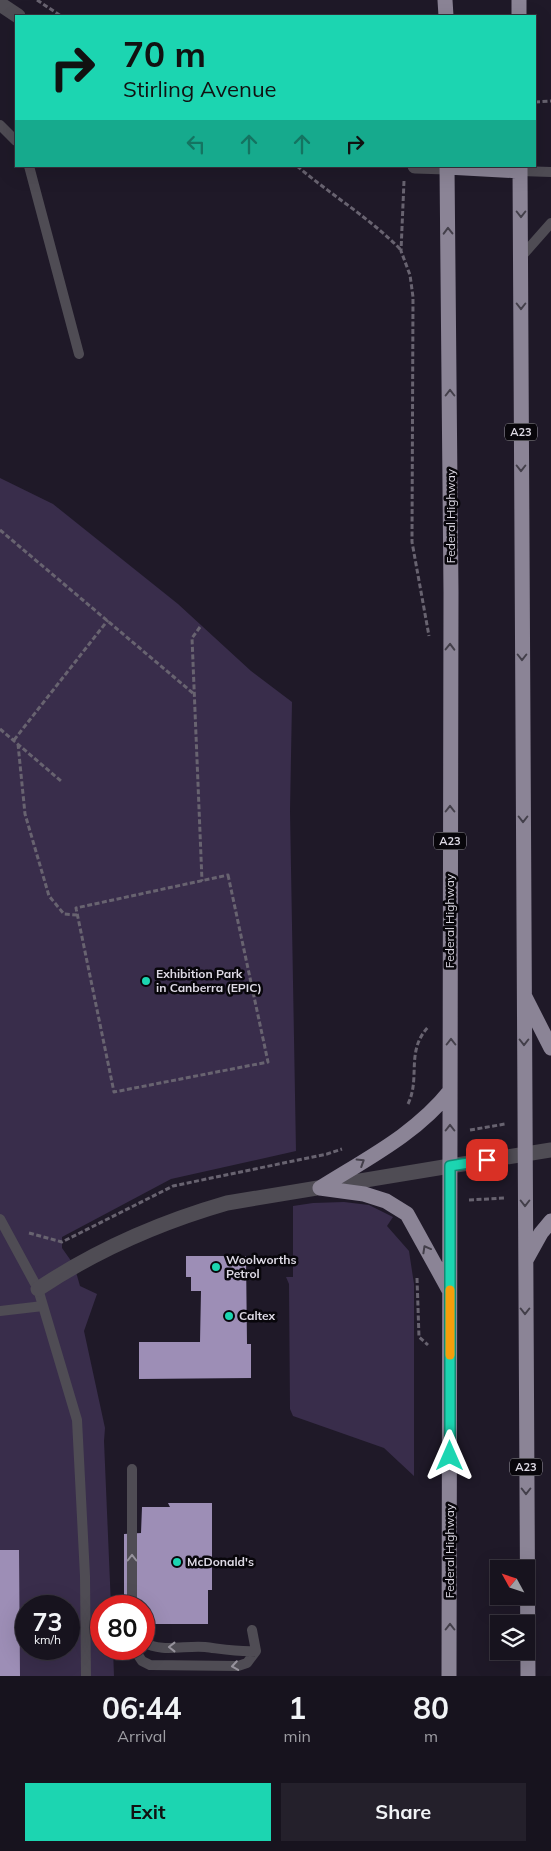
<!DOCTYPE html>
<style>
:root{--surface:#17131e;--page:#24202b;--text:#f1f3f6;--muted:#9e9ea4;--line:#36323c;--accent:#1cd5b1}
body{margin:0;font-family:Mulish,sans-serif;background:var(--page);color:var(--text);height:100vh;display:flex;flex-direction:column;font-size:19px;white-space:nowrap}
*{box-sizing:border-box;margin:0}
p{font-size:16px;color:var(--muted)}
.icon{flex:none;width:28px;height:28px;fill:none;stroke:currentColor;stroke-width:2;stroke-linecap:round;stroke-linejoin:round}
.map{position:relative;height:1676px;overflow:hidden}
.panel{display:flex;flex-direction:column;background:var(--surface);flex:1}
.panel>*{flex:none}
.hud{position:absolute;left:15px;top:15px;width:521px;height:152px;border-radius:0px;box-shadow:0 5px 20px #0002,0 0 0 1px var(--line);background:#1cd5b1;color:#111;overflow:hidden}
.needle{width:32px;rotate:310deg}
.fabs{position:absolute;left:490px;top:1560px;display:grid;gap:10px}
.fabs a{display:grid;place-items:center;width:45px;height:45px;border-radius:0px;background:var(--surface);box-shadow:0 5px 20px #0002,0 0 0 1px var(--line);font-size:25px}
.speed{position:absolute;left:15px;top:1595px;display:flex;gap:10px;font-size:25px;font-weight:700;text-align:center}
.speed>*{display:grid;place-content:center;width:65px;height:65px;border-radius:50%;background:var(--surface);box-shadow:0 5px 20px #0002,0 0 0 1px var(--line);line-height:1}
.speed small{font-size:12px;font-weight:400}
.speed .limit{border:8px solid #d22;background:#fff;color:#111}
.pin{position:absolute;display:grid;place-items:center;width:42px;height:42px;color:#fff;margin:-21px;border-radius:10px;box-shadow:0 2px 8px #0006}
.me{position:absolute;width:55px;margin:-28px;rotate:0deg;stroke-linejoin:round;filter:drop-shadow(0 0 4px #0008)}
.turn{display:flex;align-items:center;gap:18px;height:105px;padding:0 25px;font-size:22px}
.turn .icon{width:65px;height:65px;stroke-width:2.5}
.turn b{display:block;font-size:35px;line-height:42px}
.lanes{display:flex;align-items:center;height:48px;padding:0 25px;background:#0003;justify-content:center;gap:25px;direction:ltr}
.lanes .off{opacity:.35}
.eta{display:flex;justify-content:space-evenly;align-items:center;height:85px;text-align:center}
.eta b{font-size:30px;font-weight:700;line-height:35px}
.primary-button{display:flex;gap:10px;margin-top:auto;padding:10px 25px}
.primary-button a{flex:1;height:58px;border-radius:0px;background:var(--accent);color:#111;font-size:20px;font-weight:700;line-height:58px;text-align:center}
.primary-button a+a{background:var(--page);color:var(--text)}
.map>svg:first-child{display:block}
.green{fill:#392d4b;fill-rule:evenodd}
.building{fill:#9d8eb6}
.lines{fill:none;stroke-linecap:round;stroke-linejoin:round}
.path{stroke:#686370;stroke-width:3;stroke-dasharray:5 2.5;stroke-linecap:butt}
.service{stroke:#4f4c54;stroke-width:10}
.minor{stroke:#4f4c54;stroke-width:15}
.tertiary{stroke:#4f4c54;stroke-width:15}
.trunk{stroke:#8b8496;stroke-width:15}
.oneway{stroke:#433f4a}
.oneway2{stroke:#96929c}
.route-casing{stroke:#128a73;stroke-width:12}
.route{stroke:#1cd5b1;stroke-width:9}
.slow{stroke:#f59e0b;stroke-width:9}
.poi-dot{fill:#1cd5b1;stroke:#08060b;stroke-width:2}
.labels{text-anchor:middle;stroke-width:5;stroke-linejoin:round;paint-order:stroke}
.shield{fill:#08060b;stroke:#9d9aa3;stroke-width:1}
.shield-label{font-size:11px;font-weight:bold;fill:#ddd9e4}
.street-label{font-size:12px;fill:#ddd9e4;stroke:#08060b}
.poi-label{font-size:12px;font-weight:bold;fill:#ddd9e4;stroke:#08060b;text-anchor:start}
</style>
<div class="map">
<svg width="551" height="1676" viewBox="0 0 551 1676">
<rect width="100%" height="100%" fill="#1f1928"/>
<path class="green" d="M0,478L53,504L178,604L251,671L292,702L290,811L296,1151L171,1179L62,1237V1248L74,1265L80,1286L97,1294L84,1331L105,1428L104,1441L111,1606H101V1649H113L114,1676H0ZM26,1606H69V1649H26Z
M344,1202L369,1205L393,1217L387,1226L409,1251L414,1284V1476L384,1448L293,1416L290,1409L289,1284L286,1277H293V1206L313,1203Z"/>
<path class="building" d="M186,1256H246L247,1344H251V1378L139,1379V1342H200L201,1291H191V1277H186Z
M168,1503H212V1590H208V1624H144V1606H124V1534L141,1533L142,1507H170Z
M0,1550H19L20,1676H0Z"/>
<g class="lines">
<path class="path" d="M37,0L61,16
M535,102L551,101
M297,166C331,195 370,218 401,250
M404,181L401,251L410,275L413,297L412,542L429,636
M0,530L194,694
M200,627L192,638L202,881
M0,729L61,781
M14,740L108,620
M18,744L25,814L49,896L64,914L77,915
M228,875L268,1062L114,1092L76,908Z
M408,1104C421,1077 405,1051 429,1026
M470,1130L505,1124
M469,1200L505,1198
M29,1233L62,1242L173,1186L327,1154L342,1149
M417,1278L419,1337L428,1345"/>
<path class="service" d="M0,125L16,141
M29,166L79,354
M520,171L551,172
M521,257L551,223
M0,1219L38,1289L77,1420L85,1576L86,1676
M0,1311L43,1306
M132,1469V1606
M144,1642C160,1653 186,1645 205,1647C222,1649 238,1652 256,1651
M134,1649L142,1661L150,1665L238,1666L247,1663L256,1651L252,1630"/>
<path class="minor" d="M0,4L18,16
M415,166L447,167
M38,1289C95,1251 161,1222 227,1203L450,1166"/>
<path class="tertiary" d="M450,1166L551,1150"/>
<path class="trunk" d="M445,0L446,16
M519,16V0
M447,166L451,592L449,1676
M520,166L528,1676
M447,167L520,171
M525,997L551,1048
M320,1188L364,1194L386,1201L407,1214L449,1290
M320,1188C366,1159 416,1134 450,1091
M526,1260L541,1233L551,1221"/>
</g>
<defs><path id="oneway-chevron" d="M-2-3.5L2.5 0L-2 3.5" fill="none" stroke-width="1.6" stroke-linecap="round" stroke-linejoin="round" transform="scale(1.25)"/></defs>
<g class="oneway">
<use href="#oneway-chevron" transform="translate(521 214) rotate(90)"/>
<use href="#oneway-chevron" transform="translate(448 231) rotate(-91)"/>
<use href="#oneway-chevron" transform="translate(521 306) rotate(90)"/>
<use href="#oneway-chevron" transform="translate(450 393) rotate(-90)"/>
<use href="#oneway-chevron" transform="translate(521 468) rotate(90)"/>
<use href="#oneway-chevron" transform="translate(450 647) rotate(-89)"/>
<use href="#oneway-chevron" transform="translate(522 657) rotate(90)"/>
<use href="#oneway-chevron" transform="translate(450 809) rotate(-90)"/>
<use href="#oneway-chevron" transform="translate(523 819) rotate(90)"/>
<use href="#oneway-chevron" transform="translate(451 1042) rotate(-90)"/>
<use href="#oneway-chevron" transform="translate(524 1042) rotate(90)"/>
<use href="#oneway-chevron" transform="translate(450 1128) rotate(-90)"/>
<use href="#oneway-chevron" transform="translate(361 1162) rotate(-32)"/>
<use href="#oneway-chevron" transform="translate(525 1203) rotate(90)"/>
<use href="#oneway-chevron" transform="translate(426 1249) rotate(-119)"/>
<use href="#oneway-chevron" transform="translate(525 1311) rotate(90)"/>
<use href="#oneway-chevron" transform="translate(526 1491) rotate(90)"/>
<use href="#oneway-chevron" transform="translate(450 1627) rotate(-90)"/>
</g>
<g class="oneway2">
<use href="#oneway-chevron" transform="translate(132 1558) rotate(-90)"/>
<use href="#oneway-chevron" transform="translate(172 1647) rotate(180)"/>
<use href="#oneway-chevron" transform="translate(235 1666) rotate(171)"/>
</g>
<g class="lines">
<defs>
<path id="route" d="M450,1456V1166L487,1160"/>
</defs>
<use href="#route" class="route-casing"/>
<use href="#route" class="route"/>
<path class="slow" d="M450,1290V1355"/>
</g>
<g class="poi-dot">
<circle cx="146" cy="981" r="5"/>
<circle cx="216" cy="1267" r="5"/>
<circle cx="229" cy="1316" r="5"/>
<circle cx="177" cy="1562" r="5"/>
</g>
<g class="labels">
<g class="shield">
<rect x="505" y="423.5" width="32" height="17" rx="4"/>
<rect x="434" y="832.5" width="32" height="17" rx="4"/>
<rect x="510" y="1458.5" width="32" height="17" rx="4"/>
</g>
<g class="shield-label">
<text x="521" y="436">A23</text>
<text x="450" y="845">A23</text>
<text x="526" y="1471">A23</text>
</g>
<g class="street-label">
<text transform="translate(451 516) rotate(-90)" y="4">Federal Highway</text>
<text transform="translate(450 921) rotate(-90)" y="4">Federal Highway</text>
<text transform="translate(450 1551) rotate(-90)" y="4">Federal Highway</text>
</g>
<g class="poi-label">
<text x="156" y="978">Exhibition Park<tspan x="156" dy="14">in Canberra (EPIC)</tspan></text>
<text x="226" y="1264">Woolworths<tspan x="226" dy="14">Petrol</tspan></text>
<text x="239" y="1320">Caltex</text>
<text x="187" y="1566">McDonald's</text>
</g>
</g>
</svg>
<div class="fabs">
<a><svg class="needle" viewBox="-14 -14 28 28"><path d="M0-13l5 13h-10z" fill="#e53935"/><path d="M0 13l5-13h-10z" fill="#9e9ea4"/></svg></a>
<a><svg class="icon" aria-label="layers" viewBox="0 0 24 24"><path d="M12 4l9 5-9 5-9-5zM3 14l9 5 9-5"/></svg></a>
</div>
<div class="speed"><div>73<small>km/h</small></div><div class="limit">80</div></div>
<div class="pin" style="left:487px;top:1160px;background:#d93025"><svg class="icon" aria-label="arrive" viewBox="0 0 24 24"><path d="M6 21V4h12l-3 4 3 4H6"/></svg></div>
<svg class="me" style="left:450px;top:1456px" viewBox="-20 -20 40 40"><path d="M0-17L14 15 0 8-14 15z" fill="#1cd5b1" stroke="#fff" stroke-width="4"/></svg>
<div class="hud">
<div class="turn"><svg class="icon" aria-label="right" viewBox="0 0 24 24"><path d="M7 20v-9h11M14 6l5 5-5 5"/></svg><div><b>70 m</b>Stirling Avenue</div></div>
<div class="lanes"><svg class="icon off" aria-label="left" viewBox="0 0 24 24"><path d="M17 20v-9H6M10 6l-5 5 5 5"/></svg><svg class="icon off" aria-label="ahead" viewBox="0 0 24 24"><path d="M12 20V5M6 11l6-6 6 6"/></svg><svg class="icon off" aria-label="ahead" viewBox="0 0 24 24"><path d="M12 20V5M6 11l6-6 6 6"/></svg><svg class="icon" aria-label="right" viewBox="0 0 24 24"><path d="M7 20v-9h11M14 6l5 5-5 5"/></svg></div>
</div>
</div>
<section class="panel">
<div class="eta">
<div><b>06:44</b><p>Arrival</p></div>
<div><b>1</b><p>min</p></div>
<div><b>80</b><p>m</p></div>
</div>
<div class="primary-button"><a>Exit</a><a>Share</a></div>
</section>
